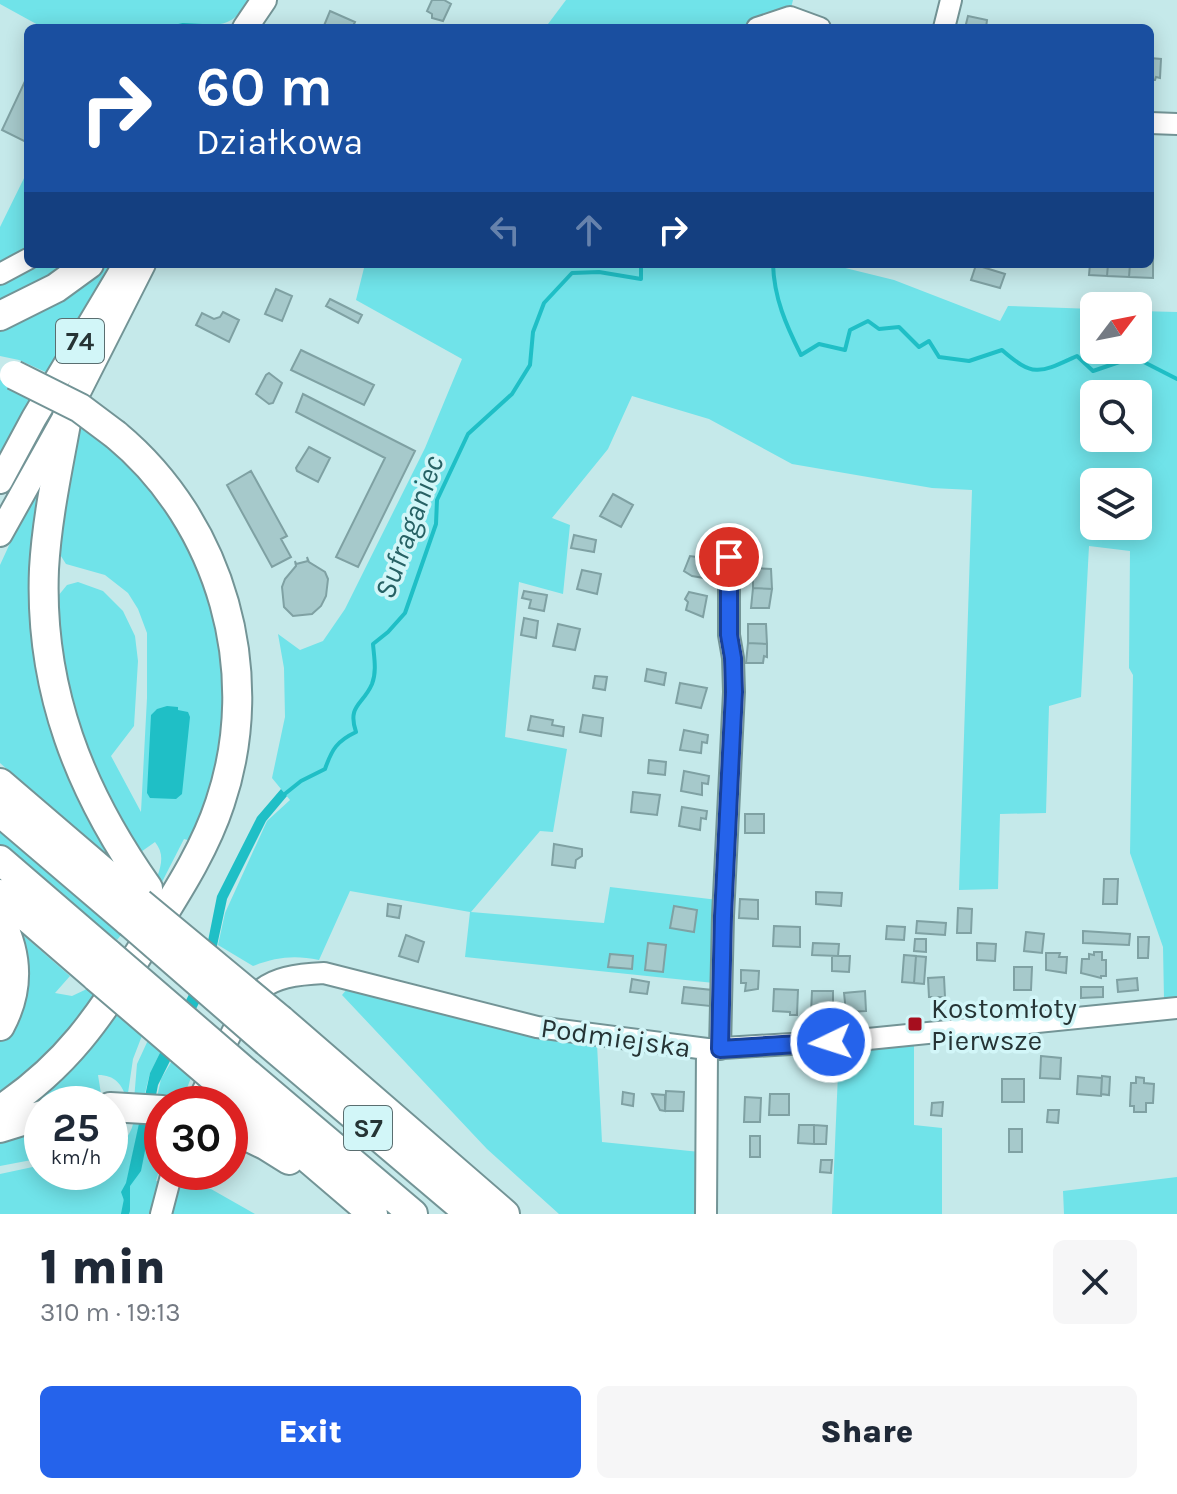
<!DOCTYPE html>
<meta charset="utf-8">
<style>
:root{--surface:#fff;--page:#f6f6f7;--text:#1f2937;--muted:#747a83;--accent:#2563eb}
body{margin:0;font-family:Karla,sans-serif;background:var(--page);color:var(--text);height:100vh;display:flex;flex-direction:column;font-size:30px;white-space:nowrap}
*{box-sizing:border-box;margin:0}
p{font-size:26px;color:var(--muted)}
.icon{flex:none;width:44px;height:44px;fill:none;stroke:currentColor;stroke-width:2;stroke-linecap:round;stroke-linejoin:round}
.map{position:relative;height:1214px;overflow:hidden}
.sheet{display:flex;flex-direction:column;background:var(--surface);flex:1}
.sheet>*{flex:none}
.top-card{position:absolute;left:24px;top:24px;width:1130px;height:244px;border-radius:12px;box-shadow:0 4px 20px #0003;background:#1a4fa0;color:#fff;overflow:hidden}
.needle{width:52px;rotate:58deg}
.fabs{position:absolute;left:1080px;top:292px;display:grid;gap:16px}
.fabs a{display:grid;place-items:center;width:72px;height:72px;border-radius:12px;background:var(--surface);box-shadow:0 4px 20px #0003;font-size:40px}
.speed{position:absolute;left:24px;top:1086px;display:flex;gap:16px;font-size:40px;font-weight:700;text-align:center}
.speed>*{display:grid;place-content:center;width:104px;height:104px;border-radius:50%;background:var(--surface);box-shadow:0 4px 20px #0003;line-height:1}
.speed small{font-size:20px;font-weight:400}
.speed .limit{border:12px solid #d22;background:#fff;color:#111}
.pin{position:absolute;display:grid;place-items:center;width:68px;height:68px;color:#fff;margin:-34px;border:4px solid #fff;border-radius:50%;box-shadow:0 2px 8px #0007}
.me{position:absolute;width:88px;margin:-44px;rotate:266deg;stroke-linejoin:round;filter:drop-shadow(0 0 6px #0008)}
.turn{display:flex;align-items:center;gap:28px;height:168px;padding:0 40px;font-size:36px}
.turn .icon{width:104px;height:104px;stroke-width:2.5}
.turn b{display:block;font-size:56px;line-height:68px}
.lanes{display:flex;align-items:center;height:76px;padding:0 40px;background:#0003;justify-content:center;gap:40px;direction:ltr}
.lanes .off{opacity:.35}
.round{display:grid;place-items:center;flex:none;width:84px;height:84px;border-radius:12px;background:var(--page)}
.overview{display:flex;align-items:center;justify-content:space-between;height:136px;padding:0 40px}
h1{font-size:48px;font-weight:800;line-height:60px}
.cta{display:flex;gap:16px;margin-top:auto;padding:16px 40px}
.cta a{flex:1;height:92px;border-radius:12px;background:var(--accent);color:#fff;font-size:32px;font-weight:800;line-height:92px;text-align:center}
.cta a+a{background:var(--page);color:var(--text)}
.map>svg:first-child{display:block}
.green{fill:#70e3e9;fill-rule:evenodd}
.water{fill:#1fbfc6}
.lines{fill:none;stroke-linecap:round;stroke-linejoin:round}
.stream{stroke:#1fbfc6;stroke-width:4}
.building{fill:#a6c9cb;stroke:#7fa1a3;stroke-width:2}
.minor-casing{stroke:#739496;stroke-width:24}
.major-casing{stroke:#739496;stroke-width:28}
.highway-casing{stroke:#739496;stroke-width:32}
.minor{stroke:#fff;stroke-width:20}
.major{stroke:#fff;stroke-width:24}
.highway{stroke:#fff;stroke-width:28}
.highway-bridge-casing{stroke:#739496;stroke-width:32;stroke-linecap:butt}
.highway-bridge{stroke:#fff;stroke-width:28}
.route-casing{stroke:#184099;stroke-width:20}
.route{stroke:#2563eb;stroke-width:14}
.poi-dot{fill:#a60e1e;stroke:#d2f6f8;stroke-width:3}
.labels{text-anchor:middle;stroke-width:7;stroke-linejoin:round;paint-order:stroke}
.shield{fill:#d2f6f8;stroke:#5a6e70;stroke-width:2}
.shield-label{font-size:26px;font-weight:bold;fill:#263435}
.poi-label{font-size:28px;fill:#263435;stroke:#d2f6f8;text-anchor:start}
.street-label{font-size:28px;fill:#263435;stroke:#d2f6f8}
.water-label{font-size:30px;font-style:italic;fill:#276164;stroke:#d2f6f8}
</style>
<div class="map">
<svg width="1177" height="1214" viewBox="0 0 1177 1214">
<rect width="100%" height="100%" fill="#c5e9ea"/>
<path class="green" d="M0,0H248C227,41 201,16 166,28H40V26L0,4Z
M566,0H793L791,8L746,24L742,28H545Z
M28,170V253L0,267V227Z
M32,264H74L0,305V280Z
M101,264H118L50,374L19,360L0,356V323Z
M365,264H829L894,280L1000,321L1008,306L1094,309V350H1138V311L1177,312V998L1164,999L1163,947L1130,853L1133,675L1129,668L1130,551L1089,546L1081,697L1049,706L1046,813L1000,814L998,889L959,890L972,490L932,488L792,464L709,419L632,396L608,449L552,518L570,525L563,594L519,582L505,737L567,749L553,832L540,831L471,912L604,923L610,887L718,900L714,983L465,957L470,912L350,891L319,960C294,955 277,957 253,966L218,945L225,913L267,821L290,800L272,778L285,717L284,668L278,634L300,650L323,641L345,609L425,448L462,359L356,300ZM1094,394H1138V438H1094ZM1094,482H1138V526H1094Z
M0,380L35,398L0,458Z
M79,424C100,440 122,455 140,475C230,578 246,718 191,841L184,839L162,882L157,877C162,864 164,853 155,842L138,854L78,736L55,621L58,596L67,585L78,582L103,591L123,611L135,636L138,661L134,726L111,756L141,812L147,698V633L138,609L128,593L105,575L66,564L59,553L62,499Z
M58,439L33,632L125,874L0,763V565Z
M0,822L112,918L109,926L121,935L117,940L106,931L96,933L0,850Z
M23,935L70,976L55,993L72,996L89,988L99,997L81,1022L0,1098V1042L14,1022L20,939Z
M348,988L597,1044L602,1142L700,1152L698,1214H559L487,1149L342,995Z
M118,1012L143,1033L133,1059L127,1100C122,1084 115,1075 98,1075L102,1100L42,1104L0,1122L98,1037Z
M149,1038L162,1049L150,1073L143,1101L134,1100L137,1064Z
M914,1042V1125L942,1128V1214H832L839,1050Z
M173,1059L192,1075L181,1104L156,1102L161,1079Z
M134,1117H141L127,1181L151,1118L162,1120V1161L156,1181L211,1189L255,1214H0V1174L42,1165V1172H110V1153C123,1143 133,1134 134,1117Z
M42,1122V1158L0,1166V1136Z
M1177,1177V1214H1064L1063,1191Z"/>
<path class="water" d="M167,706L178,707V710L188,712L190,717L182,794L176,799L150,798L147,793L151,715L157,709Z
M281,789L287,796L266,821L227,899L209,983L158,1085L141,1171L130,1186V1211L129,1214H121L126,1206L121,1192L126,1183L150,1073L203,966L217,896L257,817Z"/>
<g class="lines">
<path class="stream" d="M170,28L183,25L202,26
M773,264C774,298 786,325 801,355L819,344L845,350L850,330L868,321L879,329L899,327L919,347L929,341L939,357L969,361L1002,350C1034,378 1040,373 1077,356L1093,371L1134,357L1177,379
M281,797L301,781L325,769C332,749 337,741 356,732C347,705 363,705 372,684C377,671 374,657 373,644L388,632L405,613L436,524L437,500L468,434L512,394L530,365L533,332L544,303L572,273L599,272L641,279V264
M123,1214L126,1199"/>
</g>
<path class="building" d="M432,0H444L451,4L443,21L432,18V14L427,11Z
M330,11L355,22L352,28H323Z
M968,16L987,20L986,28H965Z
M1150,58L1161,59L1160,78L1156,77L1155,80H1150Z
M26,79L28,80V143L2,130Z
M1150,256H1153V278L1129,277L1130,264H1150Z
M1090,264H1108L1107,276L1089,275Z
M1108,264H1130L1129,277L1107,276Z
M976,265L1005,274L1000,288L971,280Z
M276,289L292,296L282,321L265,314Z
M330,299L362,315L358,323L326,306Z
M223,312L239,320L229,342L196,325L202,313L214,319L220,317Z
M301,350L374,385L364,405L291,370Z
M269,373L282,383L273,403L269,404L256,394L266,375Z
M303,394L415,451L358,567L336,557L385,458L296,412Z
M309,447L330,458L318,482L297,471L296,468Z
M251,471L287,536L281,539L291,557L272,567L227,485Z
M613,494L633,505L621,527L600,516Z
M574,535L596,540L594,552L571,548Z
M697,555L708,557L704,578L692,576L684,571L690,556L697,557Z
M307,557L309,562L325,572L328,579L326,596L321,606L312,614L293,616L284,607L282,587L285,579L296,566L295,561L296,564L308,561Z
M753,568L771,569L772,589L753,588Z
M582,570L601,574L597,594L577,589Z
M753,588L772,589L769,608H751Z
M524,591L547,595L544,611L529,608L531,600L522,598Z
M689,592L707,596L703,617L686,610L688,602L685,599Z
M524,618L538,621L536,638L521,635Z
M558,624L580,629L575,650L553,646Z
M748,624H766L767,644L748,643Z
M748,643L767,644V657L764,656L763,663H746Z
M647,669L666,673L664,685L645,681Z
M595,676L607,677L605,690L593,688Z
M680,683L707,688L701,708L676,703Z
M583,715L603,718L601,736L580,732Z
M531,716L553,720L552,725L564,727L563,736L528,730Z
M684,730L708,735L707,743L702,742L701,753L680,750Z
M649,760L666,762L665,775L648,773Z
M684,771L709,776L708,784L702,783V795L681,791Z
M633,792L660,795L657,815L631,812Z
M682,807L707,811L706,819L701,818L700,830L679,826Z
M745,814H764V833H745Z
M554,844L582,849V856L576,860L575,868L552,865Z
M1104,879H1118L1117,904H1103Z
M816,892L842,893L841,906L816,904Z
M740,899L758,900V919L739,918Z
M388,904L401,906L399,918L387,916Z
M674,906L697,910L694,932L670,928Z
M958,908L972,909L971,933H957Z
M917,921L946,923L945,935L916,933Z
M774,926L800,927V947L773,946Z
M887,926L905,927L904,940L886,939Z
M1083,931L1130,934L1129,945L1083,943Z
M1026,932L1044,934L1042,953L1024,951Z
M406,935L424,942L418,962L399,956Z
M1138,937H1149L1148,958H1138Z
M915,939H926V952L914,951Z
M648,943L666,945L663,972L645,970Z
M813,943L839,944L838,956L812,955Z
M977,943L996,944L995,961L977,960Z
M1094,952H1102V960H1106V976H1101V978L1081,973L1082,959H1089V954L1094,955Z
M1046,953H1060L1059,957H1067L1066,973L1046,970Z
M610,954L633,956L632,969L608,967Z
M904,955L916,956L914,983L902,982Z
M832,956H850L849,972L832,971Z
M916,956L926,957L924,984L914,983Z
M1014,967H1032L1031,990H1014Z
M741,970L759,971L758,989L745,991L746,983H741Z
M944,977L945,997H929L928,978Z
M1137,978L1138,990L1118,992L1117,980Z
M632,979L649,982L647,994L630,992Z
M684,987L712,990L710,1006L682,1003Z
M1081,987H1103V997L1081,998Z
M774,989L798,990L797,1015H790V1012L773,1011Z
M812,991H833V1013H811Z
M865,991L866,1011L846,1012L844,993Z
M1041,1056L1061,1058L1060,1079L1040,1078Z
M1078,1076L1102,1078L1101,1096L1077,1094Z
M1102,1076L1110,1077L1109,1095L1101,1094Z
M1136,1077L1144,1078V1083L1154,1084L1153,1103H1146V1112H1134V1106H1130L1131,1083H1136Z
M1002,1079H1024V1102H1002Z
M666,1091L684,1092L683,1111H665Z
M623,1092L634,1094L633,1106L622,1104Z
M652,1094L665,1095V1111L660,1110Z
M770,1094H789V1115H769Z
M745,1097L761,1098L760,1122H744Z
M943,1102L942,1116L931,1115L932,1103Z
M1048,1110H1059L1058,1123L1047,1122Z
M799,1125H814V1144L798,1143Z
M814,1125L827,1126L826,1144H814Z
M1009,1129H1022V1152H1009Z
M750,1136H760V1157H750Z
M821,1160H832L831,1173L820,1172Z"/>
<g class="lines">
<defs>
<path id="minor" d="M757,28L790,17L820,28
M944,28L951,0
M1150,123L1177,124
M0,274L28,259
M720,1049L723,916L734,692L733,658L729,635V557
M197,1104C205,1083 217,1063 227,1042C254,989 261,976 324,973L537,1027L707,1049L858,1040L1177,1008
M161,1214L172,1172
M706,1214L707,1049"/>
<path id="major" d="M245,28L264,0
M0,481L34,418L126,264
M0,534L68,412L143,264"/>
<path id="highway" d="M0,316L56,288L89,264
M68,412C59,464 47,516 44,569C39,689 80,792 148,888
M0,783L140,903
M0,812L129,922
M0,860L109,954
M0,894L96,977
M0,920C18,955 19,991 0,1026
M281,1020L505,1214
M267,1042L470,1214
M248,1074L413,1214
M235,1096L373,1214
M110,1107L162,1110
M0,1110C70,1063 99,1016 143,947C171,901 203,855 220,803C264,673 222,523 116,435
M0,1128L42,1115
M230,1128L265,1145L289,1160"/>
</defs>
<use href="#minor" class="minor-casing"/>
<use href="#major" class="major-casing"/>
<use href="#highway" class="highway-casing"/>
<use href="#minor" class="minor"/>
<use href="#major" class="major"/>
<use href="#highway" class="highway"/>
<defs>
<path id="highway-bridge" d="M14,375L80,408L116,435
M140,903L281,1020
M129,922L267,1042
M109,954L248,1074
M96,977L235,1096"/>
</defs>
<use href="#highway-bridge" class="highway-bridge-casing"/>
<use href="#highway-bridge" class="highway-bridge"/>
</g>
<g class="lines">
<defs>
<path id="route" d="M729,557V635L733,658L734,692L723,916L720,1049L831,1042"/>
</defs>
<use href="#route" class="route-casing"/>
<use href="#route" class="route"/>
</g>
<rect class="poi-dot" x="907" y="1016" width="16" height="16" rx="4"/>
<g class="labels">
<g class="shield">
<rect x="56" y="319" width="48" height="44" rx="6"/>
<rect x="344" y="1106" width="48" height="44" rx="6"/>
</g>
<g class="shield-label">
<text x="80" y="350">74</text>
<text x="368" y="1137">S7</text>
</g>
<g class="poi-label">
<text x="931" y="1018">Kostomłoty<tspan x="931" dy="32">Pierwsze</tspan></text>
</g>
<g class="street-label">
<text transform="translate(616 1037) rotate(8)" y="10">Podmiejska</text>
</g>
<g class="water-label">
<text transform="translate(409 527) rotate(-70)" y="10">Sufraganiec</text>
</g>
</g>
</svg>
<div class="fabs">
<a><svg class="needle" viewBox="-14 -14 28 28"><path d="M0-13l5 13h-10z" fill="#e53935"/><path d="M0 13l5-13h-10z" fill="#747a83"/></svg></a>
<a><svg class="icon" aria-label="search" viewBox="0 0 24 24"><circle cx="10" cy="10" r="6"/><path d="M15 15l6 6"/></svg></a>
<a><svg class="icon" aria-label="layers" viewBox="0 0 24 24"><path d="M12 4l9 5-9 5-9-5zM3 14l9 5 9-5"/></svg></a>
</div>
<div class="speed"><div>25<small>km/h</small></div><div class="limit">30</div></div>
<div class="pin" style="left:729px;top:557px;background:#d93025"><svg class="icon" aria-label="arrive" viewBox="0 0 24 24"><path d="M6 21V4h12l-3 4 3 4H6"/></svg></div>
<svg class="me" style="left:831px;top:1042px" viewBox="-20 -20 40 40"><circle r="17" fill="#2563eb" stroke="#fff" stroke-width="3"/><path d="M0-11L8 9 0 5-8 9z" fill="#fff"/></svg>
<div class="top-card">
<div class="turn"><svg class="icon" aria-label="right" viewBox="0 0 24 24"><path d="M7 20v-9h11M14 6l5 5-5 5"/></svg><div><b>60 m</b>Działkowa</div></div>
<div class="lanes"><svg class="icon off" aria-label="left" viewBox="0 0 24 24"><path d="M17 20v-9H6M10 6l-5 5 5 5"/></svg><svg class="icon off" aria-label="ahead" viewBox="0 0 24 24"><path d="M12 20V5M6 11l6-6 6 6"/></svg><svg class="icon" aria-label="right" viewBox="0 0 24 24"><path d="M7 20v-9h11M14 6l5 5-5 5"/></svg></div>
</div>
</div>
<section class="sheet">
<div class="overview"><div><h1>1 min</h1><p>310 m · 19:13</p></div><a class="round"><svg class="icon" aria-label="close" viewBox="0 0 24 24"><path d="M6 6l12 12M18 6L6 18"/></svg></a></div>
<div class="cta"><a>Exit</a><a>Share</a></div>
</section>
